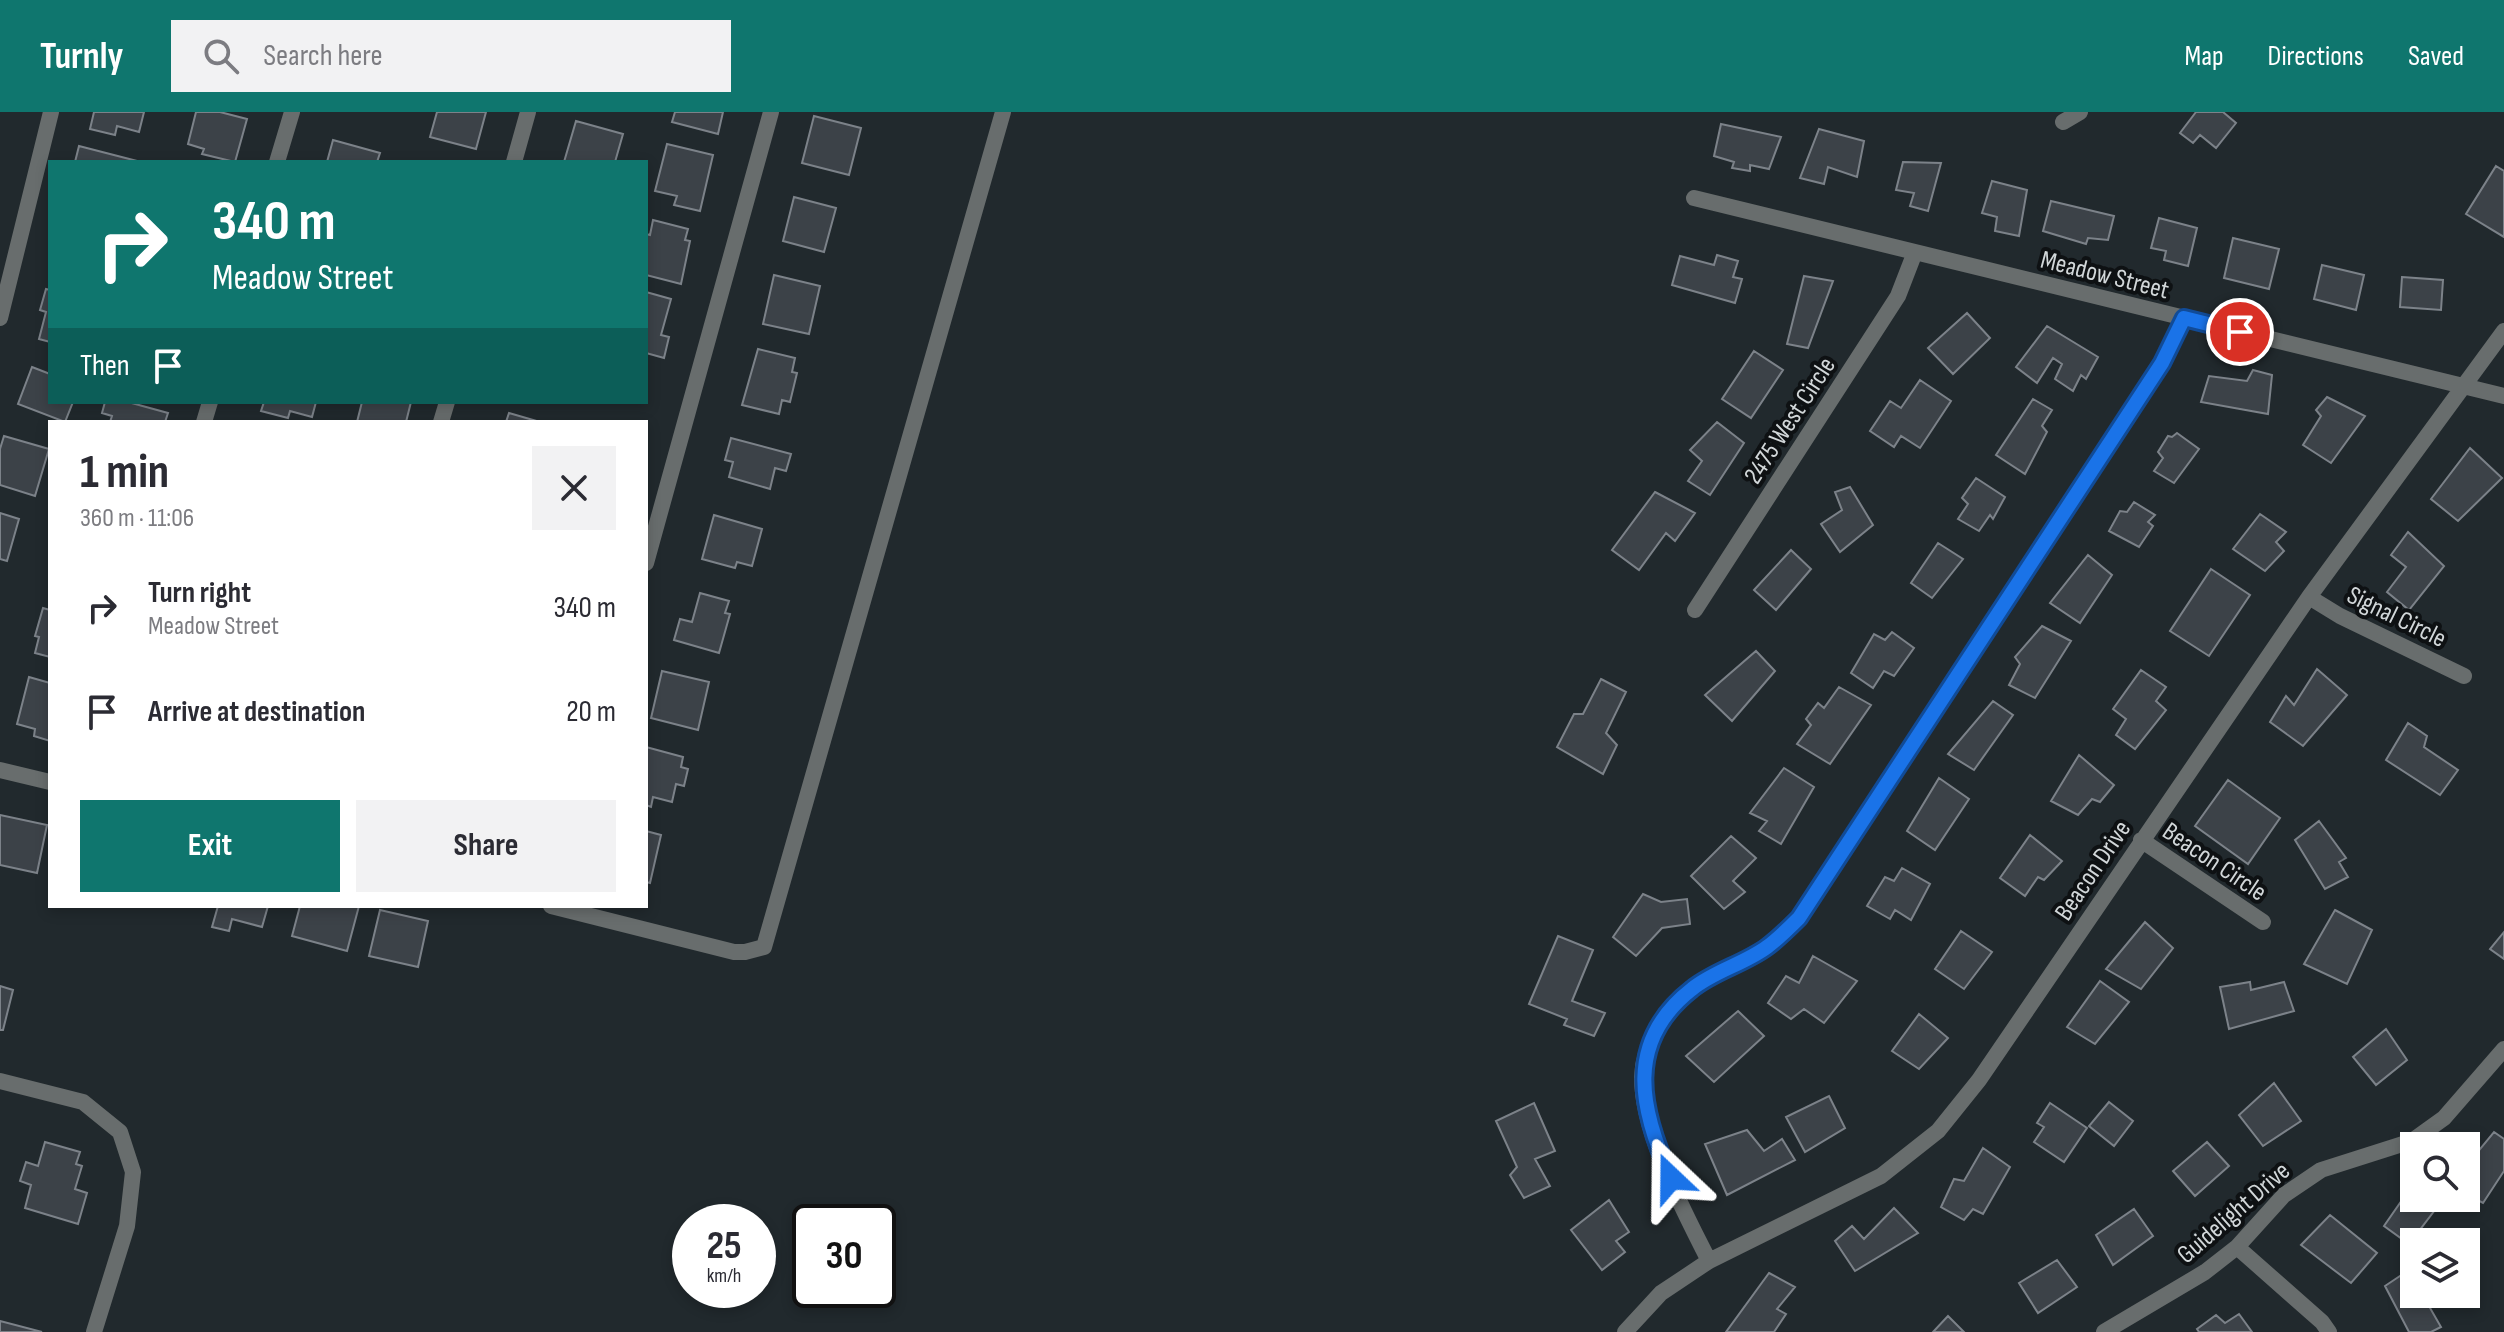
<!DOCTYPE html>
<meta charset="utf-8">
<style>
:root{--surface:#fff;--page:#f2f2f3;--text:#2b2b33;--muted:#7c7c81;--accent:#0f766e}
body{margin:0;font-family:"Sofia Sans Condensed",sans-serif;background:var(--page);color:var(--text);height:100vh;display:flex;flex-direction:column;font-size:30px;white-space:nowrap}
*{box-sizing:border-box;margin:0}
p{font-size:26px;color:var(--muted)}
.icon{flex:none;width:44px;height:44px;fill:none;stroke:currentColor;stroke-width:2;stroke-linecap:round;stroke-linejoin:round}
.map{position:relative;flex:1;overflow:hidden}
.panel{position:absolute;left:48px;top:308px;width:600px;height:488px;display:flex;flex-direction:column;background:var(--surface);border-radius:0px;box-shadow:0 4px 12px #0003}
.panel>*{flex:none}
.guide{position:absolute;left:48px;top:48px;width:600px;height:244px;border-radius:0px;box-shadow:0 4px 12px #0003;background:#0f766e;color:#fff;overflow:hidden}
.tools{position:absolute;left:2400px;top:1020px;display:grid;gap:16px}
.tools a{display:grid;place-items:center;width:80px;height:80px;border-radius:0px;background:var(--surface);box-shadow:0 4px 12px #0003;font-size:40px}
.speed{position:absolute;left:672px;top:1092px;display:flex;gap:16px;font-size:40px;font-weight:700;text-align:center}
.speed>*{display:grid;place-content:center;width:104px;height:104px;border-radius:50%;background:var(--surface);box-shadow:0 4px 12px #0003;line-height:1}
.speed small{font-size:20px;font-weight:400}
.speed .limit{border:4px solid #111;border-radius:12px;background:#fff;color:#111}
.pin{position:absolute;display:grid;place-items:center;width:68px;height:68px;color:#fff;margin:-34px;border:4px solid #fff;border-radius:50%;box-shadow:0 2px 8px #0007}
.me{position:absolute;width:88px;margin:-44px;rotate:337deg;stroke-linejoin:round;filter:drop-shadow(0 0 6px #0008)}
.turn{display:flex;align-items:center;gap:28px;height:168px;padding:0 32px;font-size:36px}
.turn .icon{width:104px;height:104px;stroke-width:2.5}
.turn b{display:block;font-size:56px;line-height:68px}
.then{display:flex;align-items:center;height:76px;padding:0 32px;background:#0003;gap:16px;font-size:30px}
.round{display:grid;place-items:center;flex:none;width:84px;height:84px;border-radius:0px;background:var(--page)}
.head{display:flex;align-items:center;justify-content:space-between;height:136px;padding:0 32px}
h1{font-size:48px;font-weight:700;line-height:60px}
.cta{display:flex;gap:16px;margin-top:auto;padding:16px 32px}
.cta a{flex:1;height:92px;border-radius:0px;background:var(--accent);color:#fff;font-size:32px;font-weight:700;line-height:92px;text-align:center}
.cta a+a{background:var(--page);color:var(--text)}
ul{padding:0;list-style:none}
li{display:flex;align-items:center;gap:24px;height:104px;padding:0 32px}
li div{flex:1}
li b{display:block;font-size:30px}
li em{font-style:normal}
header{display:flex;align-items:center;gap:48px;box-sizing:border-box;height:112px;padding:0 40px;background:var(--accent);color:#fff}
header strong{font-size:38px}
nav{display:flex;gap:44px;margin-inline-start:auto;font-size:28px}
.search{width:560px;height:72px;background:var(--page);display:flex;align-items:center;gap:20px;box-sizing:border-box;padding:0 28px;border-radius:0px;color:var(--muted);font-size:30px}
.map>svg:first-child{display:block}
.building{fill:#3c4248;stroke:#7c8289;stroke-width:2}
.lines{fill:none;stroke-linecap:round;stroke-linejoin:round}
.minor{stroke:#686d6d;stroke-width:16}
.route-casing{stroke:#114b97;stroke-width:20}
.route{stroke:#1a73e8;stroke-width:14}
.labels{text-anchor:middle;stroke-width:8;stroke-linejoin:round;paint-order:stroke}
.street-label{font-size:26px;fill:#d2d7d9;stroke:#0e1113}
</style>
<header>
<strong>Turnly</strong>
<div class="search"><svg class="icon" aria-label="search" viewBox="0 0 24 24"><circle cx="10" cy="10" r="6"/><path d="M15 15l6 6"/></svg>Search here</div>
<nav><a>Map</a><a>Directions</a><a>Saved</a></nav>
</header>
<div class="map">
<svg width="2504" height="1220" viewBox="0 0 2504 1220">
<rect width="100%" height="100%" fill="#21292d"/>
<path class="building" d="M94,0H144L139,20L117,14L115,23L90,17Z
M196,0H220L247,7L235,50L202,42L204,37L188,32Z
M437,0H486L476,37L430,25Z
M675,0H723L718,22L672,10Z
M2196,0H2223L2236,11L2216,36L2200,23L2193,31L2180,21Z
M814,4L861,16L849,63L802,51Z
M576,9L623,22L615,50H564Z
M1721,12L1781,25L1769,57L1750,53V59L1732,56L1734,50L1714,44Z
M1819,17L1864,29L1857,65L1828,55L1824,72L1800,66Z
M333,28L380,41L377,50H327Z
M667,32L713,43L700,99L674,93L677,84L655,79Z
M79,34L141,50H75Z
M1903,50L1941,51L1928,99L1910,94L1914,81L1896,78Z
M2496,54L2504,59V125L2466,102Z
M1992,69L2027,78L2019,124L1995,119L1997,105L1982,101Z
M794,85L836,96L824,140L783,129Z
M2051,89L2114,104L2108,128L2088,126L2086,132L2043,119Z
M2159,106L2197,116L2188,154L2164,148L2166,139L2151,136Z
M653,108L688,117L685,128L690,129L681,172L646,163V122L650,123Z
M2233,126L2279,137L2269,177L2224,166Z
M1717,143L1738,149L1733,165L1742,167L1735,191L1672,173L1680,144L1714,153Z
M2322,153L2364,163L2356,198L2314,187Z
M774,163L820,174L809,222L763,212Z
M1804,164L1833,169L1808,236L1787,232Z
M2402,165L2443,168L2441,198L2400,195Z
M46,177L50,178V230L39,227L46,200L40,198Z
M646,180L671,187L661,223L669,225L664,246L646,241Z
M1967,201L1990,226L1953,262L1928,236Z
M2047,214L2098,245L2086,267L2081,263L2073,279L2055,267L2062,252L2053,246L2037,271L2016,255Z
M758,237L795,246L792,260L797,261L790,290L782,288L779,302L742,293Z
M1754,239L1783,258L1751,306L1722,287Z
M32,255L50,262V290H73L65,310L18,292Z
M2253,258L2272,263L2268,302L2201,290L2209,264L2247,269Z
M1920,268L1951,289L1920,336L1901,324L1894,335L1870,319L1890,289L1901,296Z
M2327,285L2365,304L2331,351L2303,333L2321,304L2316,298Z
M2033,287L2052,298L2042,314L2047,320L2025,362L1996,343Z
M105,290H128L168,301L165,310H110L112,304L102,301Z
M264,290H316L312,305L290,299L288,306L261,299Z
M362,290H411L406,310H357Z
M509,301L540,310H506Z
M1717,310L1744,331L1710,383L1688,369L1702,349L1690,338Z
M2177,321L2199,337L2174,371L2154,359L2163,346L2158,340L2168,324L2172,325Z
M4,324L49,337L35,384L0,373V337Z
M731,326L791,342L786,359L775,356L770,377L729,365L733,350L725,348Z
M2470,336L2502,366L2458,409L2431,387Z
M1976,366L2005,385L1993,407L1990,403L1979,419L1958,407L1968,392L1962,386Z
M1850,375L1873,413L1840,440L1821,412L1842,398L1835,380Z
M1655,380L1695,401L1675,429L1666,421L1639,458L1612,438Z
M2134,390L2155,403L2148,410L2153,414L2139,435L2109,419L2120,399L2127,400Z
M0,401L19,407L7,449L0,447Z
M2260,402L2286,420L2276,430L2284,439L2265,459L2233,437Z
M714,403L762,417L752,454L737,450L735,456L702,447Z
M2408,420L2444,454L2409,498L2387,480L2406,455L2391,443Z
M1938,431L1963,447L1932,486L1911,471Z
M1791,438L1811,457L1776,498L1754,478Z
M2088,443L2112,463L2080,511L2050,491Z
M2211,457L2250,483L2209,544L2170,519Z
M700,481L729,489L725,501L730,502L719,541L674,528L680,507L692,510Z
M43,496L50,498V545L35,541L39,525L35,524Z
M2042,514L2071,529L2035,586L2009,573L2020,552L2015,545Z
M1892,520L1914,536L1894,564L1884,559L1873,576L1851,561L1874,522L1885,528Z
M1756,539L1775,559L1732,609L1705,583Z
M2317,557L2347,583L2303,634L2270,610L2286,584L2294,593Z
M2141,558L2166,575L2156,589L2166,598L2135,637L2116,623L2126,607L2113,597Z
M662,559L709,570L698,618L651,606Z
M29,565L50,571V629L34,624L35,617L17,612Z
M1601,567L1626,580L1606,621L1617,633L1603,662L1557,635L1574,602H1583Z
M1839,575L1871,593L1830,652L1797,632L1811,613L1806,607L1818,591L1824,596Z
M1993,589L2013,603L1974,658L1948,642Z
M2408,611L2427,624L2424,635L2458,658L2440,683L2386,648Z
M646,635L683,645L681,655L688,657L684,674L676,672L672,690L653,685L651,695L646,693Z
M2079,643L2114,673L2100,690L2092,687L2078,703L2051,689Z
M1784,656L1814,675L1781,732L1759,719L1767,709L1750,701Z
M1939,666L1969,687L1935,738L1907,719Z
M2228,668L2280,706L2248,752L2195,714Z
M0,703L47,713L37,761L0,753Z
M2319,709L2346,746L2339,750L2348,765L2325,777L2295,728Z
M646,719L661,723L650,771L646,770Z
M2030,723L2062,749L2044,768L2038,765L2025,784L2000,766Z
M1731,724L1756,746L1733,769L1745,780L1724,797L1691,764Z
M1902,756L1930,772L1911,808L1895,798L1890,807L1867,794L1885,765L1894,769Z
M1643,782L1661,790L1687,787L1690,812L1662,816L1636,844L1613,825Z
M218,794H268L262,815L232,807L229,819L212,815Z
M300,794H359L347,839L292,824Z
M380,798L428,809L418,855L369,844Z
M2335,798L2372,818L2347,872L2304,852Z
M2145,810L2173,836L2141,877L2106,857Z
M1961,819L1992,840L1964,877L1935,857Z
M2504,820V847L2490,837Z
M1558,824L1593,838L1572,889L1605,901L1594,924L1564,913L1567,907L1529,892Z
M1813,844L1857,869L1824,911L1804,897L1791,907L1768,891L1786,864L1799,871Z
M2100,869L2129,890L2095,932L2067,915Z
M2250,870L2251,878L2284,870L2294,899L2229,917L2220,875Z
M0,874L13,878L3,918H0Z
M1738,899L1764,924L1714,970L1686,944Z
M1919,902L1948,926L1919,957L1892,939Z
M2386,917L2407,948L2376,973L2353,945Z
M2274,971L2301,1009L2263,1034L2239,1003Z
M1829,984L1845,1016L1805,1040L1786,1005Z
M2109,990L2133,1009L2114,1034L2089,1014Z
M1534,991L1555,1039L1535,1047L1550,1074L1524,1086L1510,1063L1517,1055L1496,1009Z
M2050,991L2087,1016L2064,1050L2034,1030L2044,1015L2037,1011Z
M1747,1018L1764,1039L1782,1027L1795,1048L1727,1083L1705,1032Z
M2494,1020L2504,1027V1059L2483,1091L2466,1082V1054Z
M45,1030L80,1040L76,1052L82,1054L75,1077L87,1081L78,1112L25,1096L31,1073L20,1069L26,1050L38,1054Z
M2207,1030L2229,1054L2195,1084L2173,1059Z
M1983,1036L2010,1055L1983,1102L1973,1097L1964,1108L1941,1095L1954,1067L1964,1069Z
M2409,1078L2414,1080V1086H2444L2409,1132L2384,1114Z
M1609,1088L1629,1120L1616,1129L1625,1140L1602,1158L1571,1118Z
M1894,1096L1918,1121L1855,1159L1835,1129L1852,1114L1864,1127Z
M2134,1097L2153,1124L2113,1153L2096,1123Z
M2330,1103L2377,1141L2351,1171L2301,1133Z
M2057,1148L2077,1175L2038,1201L2019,1171Z
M2409,1158L2414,1167V1182H2422L2441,1215L2431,1220H2409L2385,1174Z
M1769,1161L1795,1175L1777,1197L1786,1202L1774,1220H1726Z
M2239,1202L2252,1220H2199L2197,1217L2216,1203L2225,1211Z
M1948,1204L1964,1220H1933Z
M0,1209L42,1220H0Z"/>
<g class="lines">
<path class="minor" d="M2063,10L2080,0
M277,50L292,0
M514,50L528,0
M1694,86L2504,284
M0,206L51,0
M204,310L210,290
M441,310L447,290
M646,451L771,0
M2309,485L2340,504L2464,564
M1695,498L1898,184L1915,140
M0,658L50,670
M2141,728L2263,810
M551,794L734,840H745L764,835L1003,0
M0,969L83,990L120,1020L133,1060L127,1114L94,1220
M2237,1135L2322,1210L2329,1220
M1709,1149C1684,1099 1642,1022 1642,965C1643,931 1666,897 1692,877C1714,860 1744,852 1767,835C1779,827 1789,816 1799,806L2162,251L2184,206
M1625,1220L1661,1181L1709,1149L1881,1064L1938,1019L1979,968L2309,485L2504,219
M2104,1220L2205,1160L2237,1135L2284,1083L2321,1058L2412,1029L2444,1006L2504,937"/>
</g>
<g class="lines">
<defs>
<path id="route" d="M1671,1066C1640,998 1624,930 1692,877C1714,859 1744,852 1767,835C1778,827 1789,816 1799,806L2162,251L2184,206L2240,220"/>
</defs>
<use href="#route" class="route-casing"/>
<use href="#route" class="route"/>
</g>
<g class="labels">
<g class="street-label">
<text transform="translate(2105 162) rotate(14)" y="9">Meadow Street</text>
<text transform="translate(1789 308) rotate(-57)" y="9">2475 West Circle</text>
<text transform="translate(2397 504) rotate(26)" y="9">Signal Circle</text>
<text transform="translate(2215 749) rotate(34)" y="9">Beacon Circle</text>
<text transform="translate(2092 758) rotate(-56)" y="9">Beacon Drive</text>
<text transform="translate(2233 1100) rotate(-41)" y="9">Guidelight Drive</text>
</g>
</g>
</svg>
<div class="tools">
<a><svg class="icon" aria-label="search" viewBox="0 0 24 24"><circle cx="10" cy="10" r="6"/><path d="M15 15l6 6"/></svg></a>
<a><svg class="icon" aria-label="layers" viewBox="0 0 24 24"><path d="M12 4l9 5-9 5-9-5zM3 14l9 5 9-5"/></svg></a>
</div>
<div class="speed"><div>25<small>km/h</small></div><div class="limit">30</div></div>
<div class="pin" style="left:2240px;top:220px;background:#d93025"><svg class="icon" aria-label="arrive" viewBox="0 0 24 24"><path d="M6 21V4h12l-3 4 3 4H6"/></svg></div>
<svg class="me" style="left:1671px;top:1066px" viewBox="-20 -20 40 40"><path d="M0-17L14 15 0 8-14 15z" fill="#1a73e8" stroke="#fff" stroke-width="4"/></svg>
<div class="guide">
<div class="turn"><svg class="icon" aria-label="right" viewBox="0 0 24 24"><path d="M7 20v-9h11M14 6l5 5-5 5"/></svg><div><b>340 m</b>Meadow Street</div></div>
<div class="then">Then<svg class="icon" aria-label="arrive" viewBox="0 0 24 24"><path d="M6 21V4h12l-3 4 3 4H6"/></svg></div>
</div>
<section class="panel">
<div class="head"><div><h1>1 min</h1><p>360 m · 11:06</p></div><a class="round"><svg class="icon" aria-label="close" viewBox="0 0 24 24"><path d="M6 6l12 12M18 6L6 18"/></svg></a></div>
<ul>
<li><svg class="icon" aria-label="right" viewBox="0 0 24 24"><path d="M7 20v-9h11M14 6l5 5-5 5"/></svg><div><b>Turn right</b><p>Meadow Street</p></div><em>340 m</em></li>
<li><svg class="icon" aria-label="arrive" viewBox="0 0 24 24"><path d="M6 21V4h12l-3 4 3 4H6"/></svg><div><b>Arrive at destination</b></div><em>20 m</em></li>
</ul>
<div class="cta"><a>Exit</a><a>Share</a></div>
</section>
</div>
